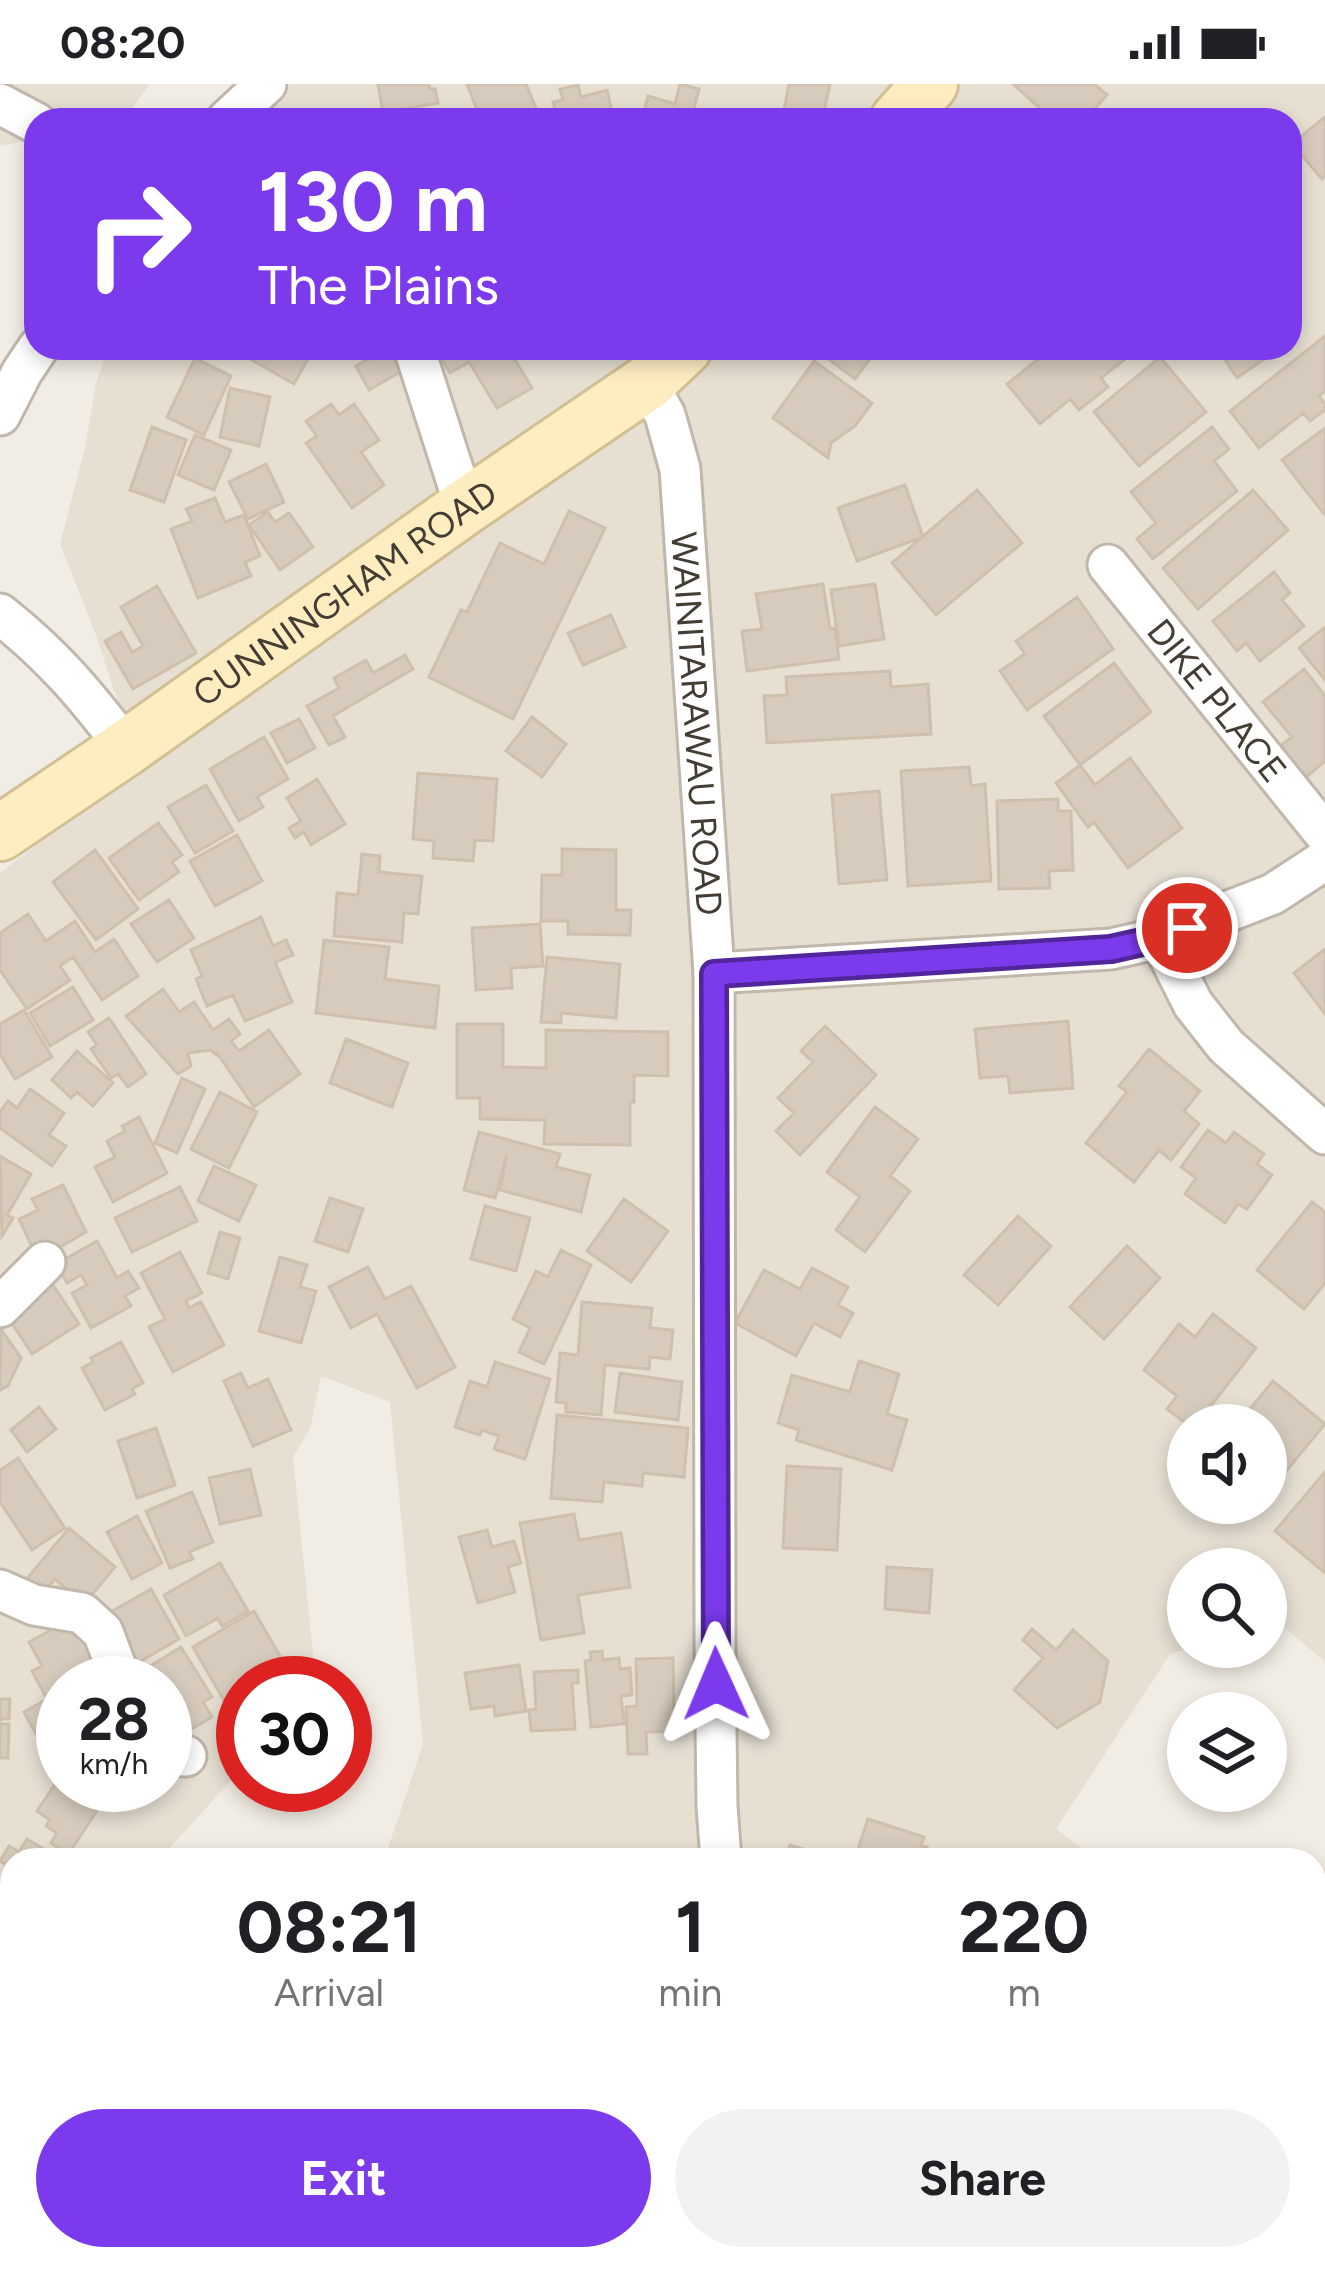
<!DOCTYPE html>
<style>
:root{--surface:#fff;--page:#f2f2f2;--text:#202124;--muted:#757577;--accent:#7c3aed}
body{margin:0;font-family:Figtree,sans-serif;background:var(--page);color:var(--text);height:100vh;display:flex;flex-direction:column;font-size:45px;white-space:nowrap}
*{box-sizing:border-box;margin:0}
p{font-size:39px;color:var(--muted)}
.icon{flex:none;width:66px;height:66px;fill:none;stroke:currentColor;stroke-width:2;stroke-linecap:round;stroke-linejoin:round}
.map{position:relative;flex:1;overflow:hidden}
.sheet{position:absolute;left:0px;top:1764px;width:1326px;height:423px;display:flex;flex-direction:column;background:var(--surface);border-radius:36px 36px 0 0;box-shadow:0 6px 18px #0003}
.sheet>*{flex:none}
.guide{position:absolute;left:24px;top:24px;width:1278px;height:252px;border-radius:36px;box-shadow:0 6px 18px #0003;background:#7c3aed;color:#fff;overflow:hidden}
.controls{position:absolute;left:1167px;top:1320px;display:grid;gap:24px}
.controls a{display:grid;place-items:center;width:120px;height:120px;border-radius:50%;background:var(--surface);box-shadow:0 6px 18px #0003;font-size:60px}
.speed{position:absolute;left:36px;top:1572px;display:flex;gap:24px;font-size:60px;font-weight:700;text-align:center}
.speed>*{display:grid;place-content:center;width:156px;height:156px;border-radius:50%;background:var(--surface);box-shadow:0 6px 18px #0003;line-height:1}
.speed small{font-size:30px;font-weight:400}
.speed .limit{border:18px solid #d22;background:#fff;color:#111}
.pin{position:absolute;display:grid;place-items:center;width:102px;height:102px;color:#fff;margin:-51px;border:6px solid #fff;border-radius:50%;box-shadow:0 3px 12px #0007}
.me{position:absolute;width:132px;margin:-66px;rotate:359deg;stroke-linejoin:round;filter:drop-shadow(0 0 9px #0008)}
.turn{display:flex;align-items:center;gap:42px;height:252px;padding:0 36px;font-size:54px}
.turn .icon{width:156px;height:156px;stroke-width:2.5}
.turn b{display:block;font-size:84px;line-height:102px}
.eta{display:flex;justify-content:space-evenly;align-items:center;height:204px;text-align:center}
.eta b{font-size:72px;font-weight:700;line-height:84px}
.cta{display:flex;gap:24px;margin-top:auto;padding:24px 36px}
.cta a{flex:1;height:138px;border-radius:72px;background:var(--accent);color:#fff;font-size:48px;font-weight:700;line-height:138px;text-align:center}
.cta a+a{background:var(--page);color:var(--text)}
.status{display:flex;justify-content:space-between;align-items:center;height:84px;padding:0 60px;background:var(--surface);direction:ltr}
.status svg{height:33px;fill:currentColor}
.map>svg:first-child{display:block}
.residential{fill:#e6dfd2;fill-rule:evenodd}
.building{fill:#d7cbbd;stroke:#cfc0ad;stroke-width:3}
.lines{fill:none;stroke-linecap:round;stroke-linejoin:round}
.street-casing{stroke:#c1b7aa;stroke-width:45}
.secondary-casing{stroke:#d3bf94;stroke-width:60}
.street{stroke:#fff;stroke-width:39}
.secondary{stroke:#ffedc2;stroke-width:54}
.route-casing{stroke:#51269a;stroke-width:30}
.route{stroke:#7c3aed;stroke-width:21}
.labels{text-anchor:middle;stroke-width:9;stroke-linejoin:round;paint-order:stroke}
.street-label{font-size:36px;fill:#443d34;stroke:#fff}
</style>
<div class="status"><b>08:20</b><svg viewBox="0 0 49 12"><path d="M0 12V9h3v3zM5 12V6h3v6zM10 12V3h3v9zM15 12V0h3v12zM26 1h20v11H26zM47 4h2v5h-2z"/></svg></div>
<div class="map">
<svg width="1325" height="2186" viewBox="0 0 1325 2186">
<rect width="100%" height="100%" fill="#f2ede4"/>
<path class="residential" d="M0,0H150L123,36H36V55L0,62Z
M292,0H1325V1578L1275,1535L1266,1537V1485H1188V1563H1191L1170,1570L1056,1745L1099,1776H384L423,1660L390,1318L321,1292L310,1345L293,1373L316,1599H243V1683L159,1776H12V1904L0,1909V789L79,728L120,625L97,554L60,460L86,359L96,299L108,264H1290V36H255ZM1188,1341H1266V1419H1188ZM63,1599H165V1701H63Z
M1314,1911L1325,1916V2186H0V2165L12,2124V2175H1314Z"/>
<path class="building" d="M378,0H429L430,5H435L438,19L383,29Z
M467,0H526L541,36H481Z
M680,0L699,5L694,25L704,27L701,36H642L648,12L675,20Z
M789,0H830L822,36H782Z
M1013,0H1094L1107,11L1085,36H1053Z
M578,1L581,13L607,6L614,36H558L553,18L563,16L560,5Z
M1325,33V92L1322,95L1292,60Z
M1325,252V307L1319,312L1325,320V326L1310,337L1303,329L1259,364L1230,327Z
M231,264H314L294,300Z
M387,264L402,287L369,306L356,282Z
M450,264H508L532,304L497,324L469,278L450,289L439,270Z
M814,264H872L876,267L855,295Z
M1052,264H1115L1124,276L1101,294L1108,303L1079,326L1070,315L1040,340L1007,300Z
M1217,264H1280L1237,294Z
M1160,273L1206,328L1139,382L1094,328Z
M195,274L231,292L204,351L167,333Z
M814,277L872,319L855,342L831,359L828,374L773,334Z
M230,304L270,313L259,362L220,353Z
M331,320L339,331L354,320L379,356L361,368L384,401L352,424L306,359L317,352L306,337Z
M152,343L186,356L164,418L130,406Z
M1212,343L1229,365L1214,377L1237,407L1153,475L1137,455L1156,439L1131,408Z
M1325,344V430H1324L1282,376Z
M195,351L231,366L214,406L178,391Z
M266,380L284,418L248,435L229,398Z
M905,401L923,453L857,477L838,424Z
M977,406L1022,459L936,531L892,479Z
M1253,406L1288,446L1198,525L1163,484Z
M215,414L225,438L244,431L260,472L245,478L251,492L198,514L171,445L192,437L186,425Z
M569,427L605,444L513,635L429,593L461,526L467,528L500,459L544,480Z
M268,428L275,438L289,429L313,463L280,486L249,441Z
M1274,488L1290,509L1282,516L1304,542L1260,577L1246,559L1237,567L1213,537Z
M823,500L830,545L835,544L839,575L747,587L742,547L762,545L756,510Z
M875,500L884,555L839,562L831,506Z
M157,502L196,569L133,605L105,557L121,548L132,568L143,562L121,523Z
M1077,513L1113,565L1027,626L1000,587L1025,570L1016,557Z
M611,531L625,563L583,581L568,549Z
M1325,543V596L1299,564Z
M405,571L413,585L333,632L345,653L329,661L307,622L339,604L334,594L366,576L373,589Z
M1114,579L1151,628L1080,681L1044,632Z
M1304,585L1325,612V677L1305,694L1280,662L1292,653L1263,618Z
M890,587L891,603L928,600L931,650L767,659L764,612L787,611L786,593Z
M532,633L566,660L542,693L506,667Z
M299,635L315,664L287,679L271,649Z
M264,653L288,695L257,713L263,723L239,737L210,685Z
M1130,674L1182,744L1128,784L1094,738L1088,743L1056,699L1080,681L1095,701Z
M969,683L971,702L985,700L991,797L908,802L901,687Z
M418,689L497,695L493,757L475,756L473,777L433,774L434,757L413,755Z
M317,695L345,740L311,761L304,748L295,754L289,744L301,737L287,714Z
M206,701L233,747L195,769L168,723Z
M879,707L887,796L839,800L832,711Z
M1058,715V727H1071L1073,786L1049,787L1050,804L999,805L997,717Z
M158,739L182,771L172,778L179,788L139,816L109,774Z
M237,751L262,797L215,822L190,777Z
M562,765L616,766V826H631L630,851L568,850V837H541L542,791H562Z
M95,766L138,825L96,856L53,798Z
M362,770L380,772L379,788L422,792L418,830L404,829L402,858L334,852L337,809L358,811Z
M169,816L194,854L157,878L131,840Z
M28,830L46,857L75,837L95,868L114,855L138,892L102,916L73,873L60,882L70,896L27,925L0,886V849Z
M261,833L273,862L286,856L293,871L275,878L292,918L245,937L233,911L207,922L196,895L202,892L191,866Z
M540,840L543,882L511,884L512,904L476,906L472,844Z
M324,856L389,863L385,895L439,902L435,944L316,929Z
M1325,865V930L1294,889Z
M547,873L620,880L616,934L561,929V939L541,938Z
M73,903L93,936L50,962L30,929Z
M163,905L179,928L194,918L213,946L229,935L240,950L231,957L239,967L269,946L300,990L254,1023L217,969L216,971L211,966L188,969L191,982L178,990L126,932Z
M24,926L52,973L15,995L0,970V940Z
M109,934L146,990L128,1003L118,990L111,994L91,965L97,961L88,948Z
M1068,937L1073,1004L1010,1009L1008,992L980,994L975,945Z
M457,940H503V983L546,984V946L668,948V992L634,991V1018H630V1061L544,1060L545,1036L480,1035V1014H457Z
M825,942L876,991L800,1071L776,1047L794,1029L778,1014L813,978L801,967Z
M346,955L408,979L392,1023L330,999Z
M1149,965L1200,1007L1184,1027L1199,1040L1171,1076L1159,1066L1134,1098L1086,1059L1127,1008L1119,1002Z
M77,967L113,999L93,1022L77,1008L71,1014L52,996Z
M182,994L205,1005L177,1069L155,1059Z
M30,1005L64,1029L49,1051L66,1062L52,1082L0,1044V1028L8,1017L17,1024Z
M220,1008L257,1028L229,1084L191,1065Z
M875,1023L918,1055L890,1092L910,1107L865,1168L836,1146L860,1113L827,1088Z
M139,1033L167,1089L113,1118L95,1083L115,1073L107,1057L125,1047L122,1042Z
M1208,1046L1226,1059L1234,1048L1264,1070L1257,1080L1272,1091L1247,1125L1238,1120L1225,1139L1185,1110L1196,1094L1181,1083Z
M479,1048L560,1070L556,1083L590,1091L581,1128L500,1106L507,1070L495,1114L464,1106Z
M0,1072L31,1090L7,1131L13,1134L2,1152Z
M214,1082L256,1101L239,1137L198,1117Z
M63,1101L86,1148L38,1176L19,1135L38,1126L32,1115Z
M180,1103L197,1137L132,1168L115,1134Z
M330,1114L363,1125L348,1168L315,1157Z
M624,1115L668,1147L631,1198L587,1167Z
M1312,1118L1325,1128V1199L1304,1225L1257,1186Z
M485,1122L530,1134L516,1187L471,1175Z
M1018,1132L1051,1162L998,1221L964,1191Z
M220,1148L240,1154L228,1195L208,1189Z
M97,1157L117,1194L128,1187L139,1204L125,1212L131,1222L91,1244L72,1209L87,1201L81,1191L67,1199L56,1180Z
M1127,1162L1160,1194L1104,1255L1070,1223Z
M561,1166L591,1181L544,1280L519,1268L530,1244L513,1235L536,1187L548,1193Z
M180,1168L202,1209L186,1217L189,1224L201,1218L224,1261L173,1288L149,1243L165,1235L141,1189Z
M280,1173L307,1181L300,1203L316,1207L301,1259L259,1247Z
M368,1183L385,1215L411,1202L455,1283L417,1304L377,1230L351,1244L329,1203Z
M812,1184L848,1203L838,1221L853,1229L840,1253L814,1239L796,1272L735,1239L764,1186L800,1205Z
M53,1201L79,1240L32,1270L4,1227L22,1220Z
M582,1218L652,1224L650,1244L673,1246L670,1275L650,1273L649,1285L605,1281L601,1331L566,1328V1319L556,1318L560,1269L578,1271Z
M1213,1230L1256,1264L1196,1341H1188L1167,1325L1177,1312L1144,1286L1179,1240L1195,1253Z
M1,1245L21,1274L8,1302L0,1306Z
M121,1258L143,1299L132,1305L135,1310L105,1326L82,1284L93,1278L91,1274Z
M859,1277L899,1290L887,1330L907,1336L892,1386L796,1356L799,1346L778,1339L792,1291L850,1308Z
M495,1278L550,1295L525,1375L494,1365L499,1352L482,1346L480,1351L455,1343L470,1297L487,1303Z
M241,1289L248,1304L268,1295L291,1346L253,1362L224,1297Z
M620,1289L682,1298L678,1336L615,1328Z
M1273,1297L1325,1340L1268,1409L1266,1341H1237Z
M39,1323L56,1345L27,1368L11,1346Z
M557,1331L688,1344L684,1393L643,1389L642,1402L604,1398L602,1418L551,1414Z
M156,1344L175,1401L137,1414L118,1357Z
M18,1374L65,1444L32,1466L0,1418V1386Z
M787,1382L841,1385L837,1466L783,1464Z
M250,1385L261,1431L220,1440L209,1394Z
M1325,1388V1489L1275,1447Z
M192,1408L213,1458L189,1468L193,1475L170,1484L146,1427Z
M574,1430L579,1456L621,1449L630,1503L578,1511L584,1549L541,1556L520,1439Z
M137,1432L162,1479L132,1495L107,1448Z
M69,1444L115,1483L84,1520L55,1495L41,1511L25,1497Z
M487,1446L492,1463L514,1457L521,1479L508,1483L515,1508L478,1519L459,1453Z
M220,1479L248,1527L222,1542L218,1534L186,1552L164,1511Z
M887,1483L932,1486L929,1529L885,1525Z
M151,1505L179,1555L129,1584L100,1534Z
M254,1527L287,1584L261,1599H243V1610L226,1620L193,1563Z
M77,1532L107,1588L91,1596L93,1599H63V1678L54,1683L24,1628L47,1615L32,1587L42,1582L29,1558Z
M1032,1545L1056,1566L1073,1546L1108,1577L1100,1618L1057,1644L1014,1606L1043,1574L1023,1556Z
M181,1563L212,1613L203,1618L212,1633L173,1656L165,1643V1599H138L134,1592Z
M602,1567L603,1576L619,1574L620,1585L630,1584L632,1611L621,1612L624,1640L591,1643L585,1577L591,1576L590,1568Z
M673,1574L674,1629H684V1647L646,1648L647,1670H628L626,1623L637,1622L636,1575Z
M519,1581L526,1627L495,1632L494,1622L471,1625L465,1589Z
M578,1586V1599H572L575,1645L531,1647L529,1626L536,1625L534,1588Z
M0,1615H10L9,1635H0V1640H9L8,1674H0Z
M61,1691L63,1701H76L102,1719L68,1771L51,1759L57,1749L46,1742L50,1736L37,1727Z
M868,1735L924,1753L921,1762L927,1763L923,1776H872L873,1773L857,1768Z
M27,1755L62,1776H12V1822L0,1815V1800L10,1783L0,1777L9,1762L19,1768Z
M790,1761L839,1776H785Z
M0,1825L12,1833V1855L0,1874Z
M1314,1948L1325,1952V2002L1315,1998L1314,2001Z
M1314,2095L1325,2099V2169L1314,2164Z
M1314,2169L1325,2174V2186H1234L1238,2175H1314Z
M94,2175H203L180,2186H99Z
M484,2175H521L523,2186H486Z
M649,2175H672L674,2186H603L602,2183Z
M811,2175H932L908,2186H816Z
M997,2175H1066L1068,2186H976L975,2181Z
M1088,2175H1180L1182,2186H1089Z"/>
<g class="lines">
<defs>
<g id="street">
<path d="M0,20L36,39"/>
<path d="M227,36L266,0"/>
<path d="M414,264L465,423"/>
<path id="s1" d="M647,299L665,331L680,385L714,889L715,1559L717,1722L721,1776"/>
<path d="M0,331L22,288L38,264"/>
<path id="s2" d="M1108,481L1325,750"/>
<path d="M0,530C54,573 85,610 126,664"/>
<path d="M1160,854L1193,920L1226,962L1325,1050"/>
<path d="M714,889L1111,865L1160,854L1273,810L1325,776"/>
<path d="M0,1223L45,1178"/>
<path d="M0,1506L34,1521L82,1529L103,1548L122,1599"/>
<path d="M165,1671L186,1672"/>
<path d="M743,2175L745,2186"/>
<path d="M1201,2175L1202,2186"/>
</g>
<g id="secondary">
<path d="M898,36L930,0"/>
<path id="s3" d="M0,749L126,664L465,423L647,299L684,264"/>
</g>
</defs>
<use href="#street" class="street-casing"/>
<use href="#secondary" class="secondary-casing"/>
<use href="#street" class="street"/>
<use href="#secondary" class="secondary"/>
</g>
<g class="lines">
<defs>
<path id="route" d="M716,1600L714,890L1111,865L1160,854L1187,844"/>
</defs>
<use href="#route" class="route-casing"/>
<use href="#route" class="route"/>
</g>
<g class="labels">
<g class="street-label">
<text dy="13" stroke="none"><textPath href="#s3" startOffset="420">CUNNINGHAM ROAD</textPath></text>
<text dy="13" stroke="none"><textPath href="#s2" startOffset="174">DIKE PLACE</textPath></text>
<text dy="13" stroke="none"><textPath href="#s1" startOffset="348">WAINITARAWAU ROAD</textPath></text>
</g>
</g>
</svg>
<div class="controls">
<a><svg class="icon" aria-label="sound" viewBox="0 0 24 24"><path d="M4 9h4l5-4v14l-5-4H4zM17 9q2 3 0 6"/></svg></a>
<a><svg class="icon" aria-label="search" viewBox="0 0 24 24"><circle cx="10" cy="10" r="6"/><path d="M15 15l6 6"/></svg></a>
<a><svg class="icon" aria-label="layers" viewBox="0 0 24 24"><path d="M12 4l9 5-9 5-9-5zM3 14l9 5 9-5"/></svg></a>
</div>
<div class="speed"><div>28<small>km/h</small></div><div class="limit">30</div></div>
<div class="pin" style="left:1187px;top:844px;background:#d93025"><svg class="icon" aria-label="arrive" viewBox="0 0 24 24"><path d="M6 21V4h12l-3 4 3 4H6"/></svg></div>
<svg class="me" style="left:716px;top:1600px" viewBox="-20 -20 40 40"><path d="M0-17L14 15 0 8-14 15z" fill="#7c3aed" stroke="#fff" stroke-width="4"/></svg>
<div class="guide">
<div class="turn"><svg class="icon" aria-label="right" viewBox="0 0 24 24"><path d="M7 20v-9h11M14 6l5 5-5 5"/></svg><div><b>130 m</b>The Plains</div></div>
</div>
<section class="sheet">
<div class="eta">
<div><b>08:21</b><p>Arrival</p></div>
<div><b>1</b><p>min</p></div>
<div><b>220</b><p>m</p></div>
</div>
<div class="cta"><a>Exit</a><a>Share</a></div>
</section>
</div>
